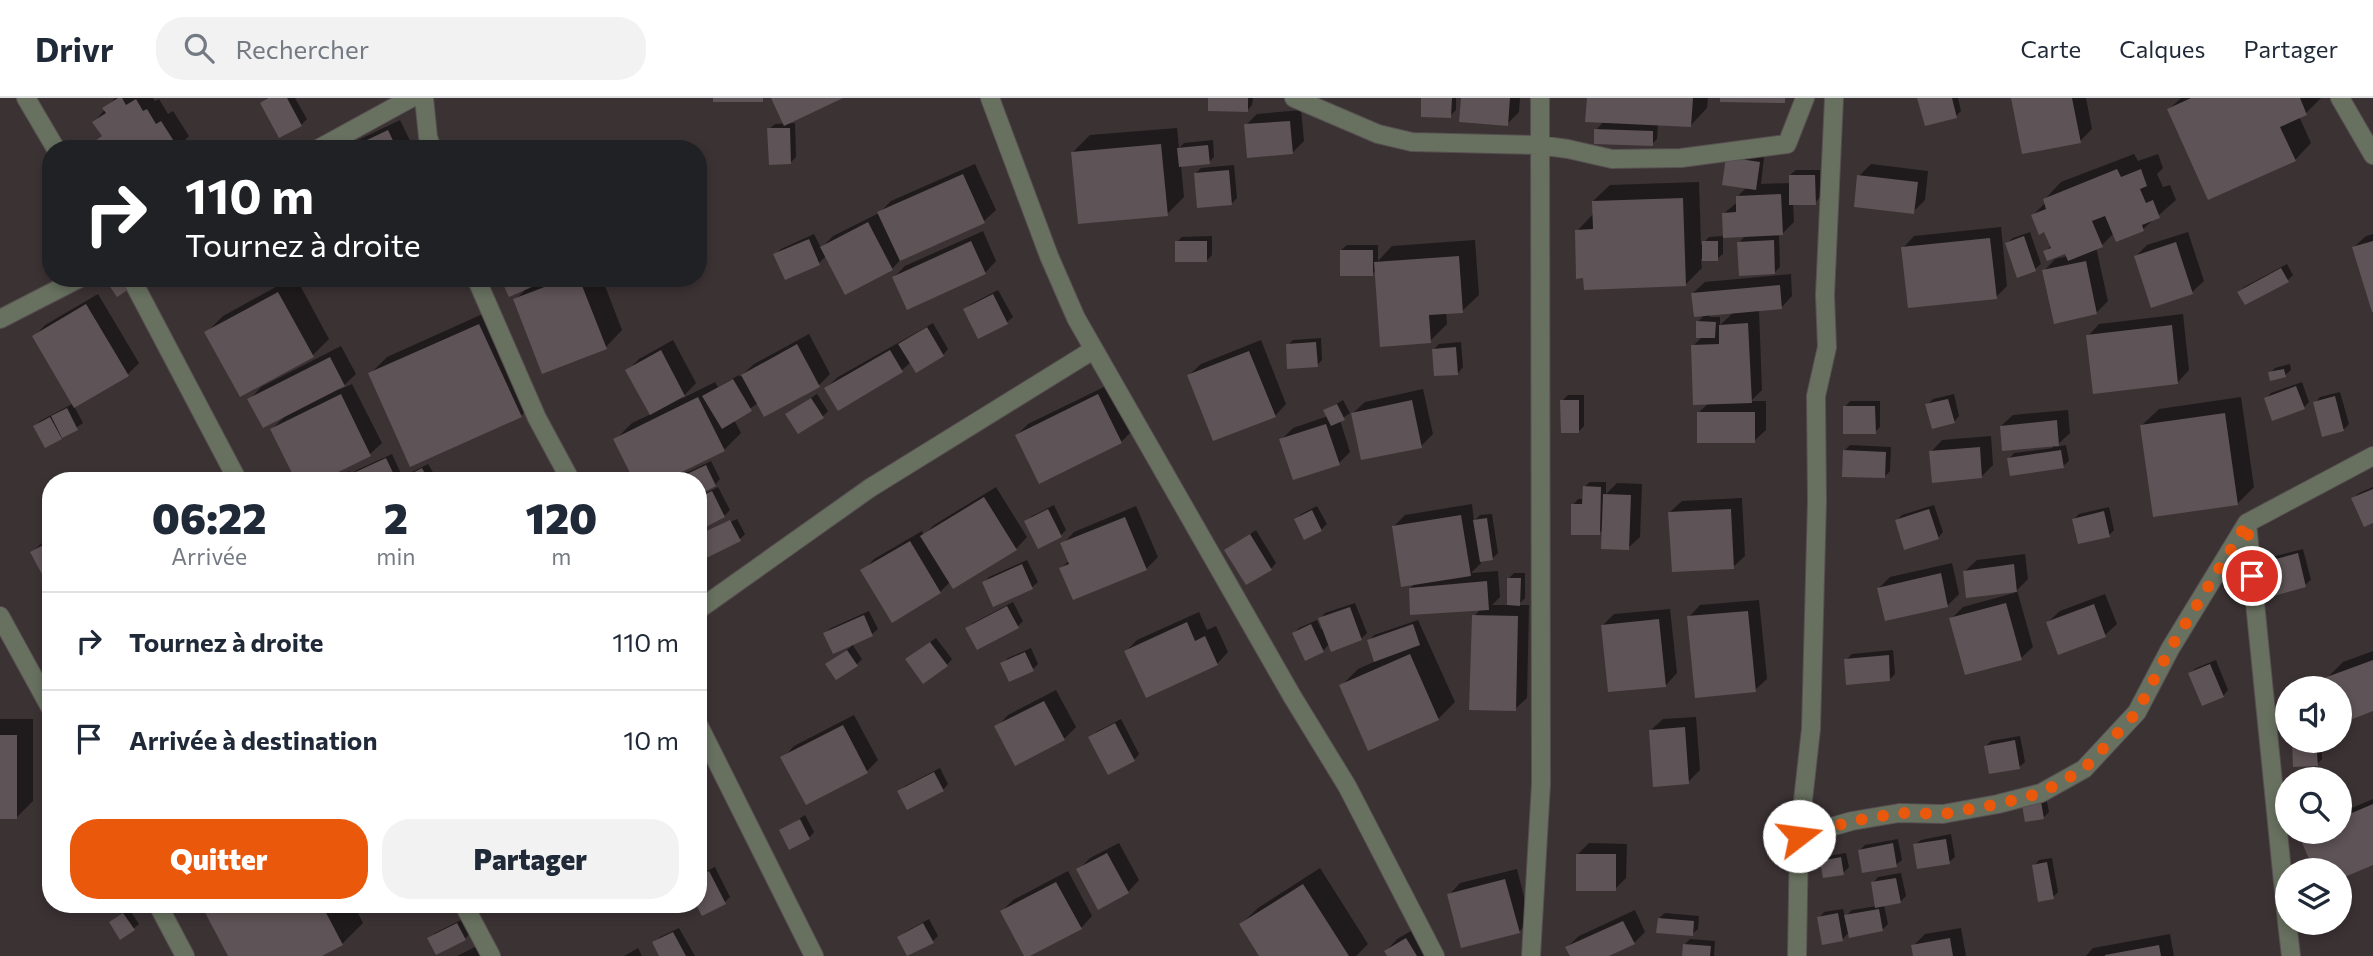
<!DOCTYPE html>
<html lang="fr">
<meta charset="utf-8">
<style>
:root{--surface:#fff;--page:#f2f2f3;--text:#1f2937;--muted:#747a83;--line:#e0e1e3;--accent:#ea580c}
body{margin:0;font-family:Commissioner,sans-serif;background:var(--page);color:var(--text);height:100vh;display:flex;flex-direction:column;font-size:26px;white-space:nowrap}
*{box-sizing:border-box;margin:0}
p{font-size:23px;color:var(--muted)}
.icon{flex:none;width:38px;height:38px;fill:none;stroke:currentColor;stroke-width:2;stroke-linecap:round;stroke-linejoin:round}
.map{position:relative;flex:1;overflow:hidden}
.side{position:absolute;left:42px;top:374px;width:665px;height:441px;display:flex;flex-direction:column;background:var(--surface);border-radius:28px;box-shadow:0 4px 10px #0003}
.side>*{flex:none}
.top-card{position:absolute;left:42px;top:42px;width:665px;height:147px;border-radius:28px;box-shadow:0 4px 10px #0003;background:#202124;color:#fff;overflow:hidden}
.buttons{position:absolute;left:2275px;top:578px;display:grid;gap:14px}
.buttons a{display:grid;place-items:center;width:77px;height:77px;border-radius:50%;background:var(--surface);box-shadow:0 4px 10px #0003;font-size:35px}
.pin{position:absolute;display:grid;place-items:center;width:60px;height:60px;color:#fff;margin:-30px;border:4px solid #fff;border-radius:50%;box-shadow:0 2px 7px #0007}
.me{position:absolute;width:77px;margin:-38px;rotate:75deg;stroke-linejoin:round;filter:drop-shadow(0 0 5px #0008)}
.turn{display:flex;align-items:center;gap:24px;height:147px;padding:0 28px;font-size:32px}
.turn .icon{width:91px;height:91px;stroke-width:2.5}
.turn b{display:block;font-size:49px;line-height:60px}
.eta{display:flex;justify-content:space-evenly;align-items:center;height:119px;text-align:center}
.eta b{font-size:42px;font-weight:800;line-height:49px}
.primary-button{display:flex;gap:14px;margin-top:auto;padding:14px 28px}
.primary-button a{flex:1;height:80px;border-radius:28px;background:var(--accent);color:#fff;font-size:28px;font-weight:800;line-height:80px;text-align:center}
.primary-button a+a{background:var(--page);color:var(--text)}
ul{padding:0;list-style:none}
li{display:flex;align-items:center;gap:21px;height:98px;padding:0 28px;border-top:2px solid var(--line)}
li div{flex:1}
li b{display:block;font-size:26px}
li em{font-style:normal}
header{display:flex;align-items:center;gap:42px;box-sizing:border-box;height:98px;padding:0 35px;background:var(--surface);border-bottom:2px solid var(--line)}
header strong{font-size:33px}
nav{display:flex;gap:38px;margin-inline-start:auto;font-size:24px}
.search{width:490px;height:63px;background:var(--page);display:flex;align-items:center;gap:18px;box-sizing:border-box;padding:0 24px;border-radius:28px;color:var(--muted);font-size:26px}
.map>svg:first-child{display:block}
.shadow{fill:#0007;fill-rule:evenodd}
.building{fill:#5e5356}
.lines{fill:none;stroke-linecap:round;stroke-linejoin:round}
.minor-casing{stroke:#574f51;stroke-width:20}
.minor{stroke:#687160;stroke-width:18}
.route{stroke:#ea580c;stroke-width:12;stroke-dasharray:0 21.6}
</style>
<header>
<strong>Drivr</strong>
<div class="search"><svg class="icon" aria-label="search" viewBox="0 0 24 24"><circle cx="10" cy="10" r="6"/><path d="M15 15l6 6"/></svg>Rechercher</div>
<nav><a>Carte</a><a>Calques</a><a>Partager</a></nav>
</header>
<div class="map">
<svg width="2373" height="858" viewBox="0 0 2373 858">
<rect width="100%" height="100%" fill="#3b3234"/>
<path class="shadow" d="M115,0H153L155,3L159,1L168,16L173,13L189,38L181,46L184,51H102L103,37L94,24Z
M267,0H295L307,21L301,27L262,5Z
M1210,0H1253L1252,7L1247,13Z
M1423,0H1456V12L1450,18Z
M1462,0H1520L1519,14L1507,26Z
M1588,0H1708L1707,10L1691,27L1658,26L1657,41L1652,46L1596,32L1604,23Z
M1918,0H1958L1961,13L1956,18Z
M2013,0H2086L2092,31L2080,43Z
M2181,0H2321L2306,15L2299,18L2311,45L2295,62L2169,11Z
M1301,12L1304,43L1292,55L1246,27L1257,16Z
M400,22L414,51H348L356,43Z
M795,25L796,59L791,64L769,31L775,26Z
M1177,30L1179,50L1184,45L1213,42L1214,59L1209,64L1181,67L1184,99L1167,116L1073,54L1090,37Z
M1733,55L1764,59L1761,86L1790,85V77L1796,72H1820V99L1815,105H1793L1794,124L1782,136H1779L1780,169L1775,174L1739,145L1746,137L1724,115L1738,104V98L1747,89Z
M2134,56L2138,63L2158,56L2163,70L2157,76L2163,89L2170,87L2176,102L2143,131L2114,135L2102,147L2096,149L2108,203L2096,215L2044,173L2055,161L2068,158L2066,154H2045L2052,147L2045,132L2033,117L2046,104L2045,101L2061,84Z
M975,66L996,112L984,123L903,159L892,171L826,158L819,165L786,180L776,156L781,151L814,136L821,150L833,138L879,115L891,103Z
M1871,66L1928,73L1925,102L1913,114L1859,78Z
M1234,67L1237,100L1231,106L1195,76L1201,70Z
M1699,84L1701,147L1709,139L1723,138V156L1717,161H1701L1702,170L1685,187L1577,133L1594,115L1593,103L1610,87Z
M2001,129L2007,188L1996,199L1903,150L1914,138Z
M983,133L996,163L985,175L894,179L905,168Z
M2030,134L2041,166L2035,171L2007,145L2013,140Z
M2188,134L2204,183L2192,194L2136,158L2147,147Z
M2373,136V210L2354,149L2366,138Z
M1212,138V157L1207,162L1177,144L1182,139Z
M1475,142L1479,197L1462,213L1446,215L1447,226L1430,243L1376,173L1372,176L1341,152L1347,147H1378V163L1392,148Z
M2287,166L2293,177L2288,182L2239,194L2244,189Z
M1791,176L1792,198L1781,210L1759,212L1762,292L1751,303H1766V332L1754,343L1698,315L1709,305L1693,248L1703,238L1698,224L1705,216L1693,195L1705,184ZM1734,214L1720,227V219H1710L1709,216Z
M292,180H296L329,241L313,257L206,235L223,218Z
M502,180H602L622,232L606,249L515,202L528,189Z
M998,192L1013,219L1007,224L979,239L965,211L971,206Z
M98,196L139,265L128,276L74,308L83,325L61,340L35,328L40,323L74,305L34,239L45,227Z
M496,210L537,301L521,318L370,276L387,259Z
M2183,216L2189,272L2178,284L2088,238L2099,226Z
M933,225L948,251L943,257L911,264L902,272L838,310L826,290L838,279Z
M809,236L830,276L819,287L758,305L734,322L741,335L724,352L659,383H636L615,342L632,325L651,316L628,272L639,261L673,242L696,285L681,301L715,284L718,289L739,277L740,279L754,266Z
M1321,240L1322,262L1317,267L1288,247L1293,242Z
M1261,242L1286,306L1275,318L1189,277L1201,266Z
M1461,244L1463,269L1458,275L1434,251L1439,246Z
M341,248L356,276L339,292L352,286L382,345L370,356L316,383H298L272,331L285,318L250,301L261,289Z
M2290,266L2291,272L2285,277L2270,275L2275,270Z
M2302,284L2309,304L2304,309L2266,301L2271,295Z
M1110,286L1132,333L1121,344L1017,337L1028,326Z
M1423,291L1433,336L1421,348L1353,315L1365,304Z
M2340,294L2349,326L2344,331L2323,336L2315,305L2320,299Z
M817,296L828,313L822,319L787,316Z
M1954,296L1959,318L1954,324L1927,307L1933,301Z
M1568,297H1584V328L1579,333L1562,303Z
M2241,299L2254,389L2237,406L2142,327L2159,311Z
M1343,302L1350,315L1340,322L1350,354L1339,365L1281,342L1293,330L1328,318L1325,313Z
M1850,303H1880V329L1875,334L1845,309Z
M2068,312L2070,335L2055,349L2066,347L2069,363L2063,368L2009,361L2014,355L2053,350L2052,347L2001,328L2013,317Z
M1991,338L1993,367L1982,378L1931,354L1942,342Z
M1850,347L1891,349L1890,373L1885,378L1844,353Z
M392,356L403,380L399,383H327L349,373L351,377L357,372Z
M711,363L720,381L715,387L698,383H669Z
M428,366L434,376L428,382L409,383L407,379L412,374Z
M1590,384H1606V396L1617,385L1642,386L1640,439L1628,450L1604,431L1599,435L1573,407L1578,401H1584V389Z
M718,389L730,412L724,418L698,431V399Z
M996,389L1027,439L1016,451L950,484L940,494L893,523L863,473L874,461L922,433L924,437L934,427Z
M2373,389V423L2353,400L2359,395Z
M1742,400L1745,458L1733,469L1670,414L1682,403Z
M1472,406L1474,423L1480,417L1492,416L1498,455L1493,460L1481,462V465L1471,475L1498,473L1500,499L1492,507H1508L1509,480L1514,475H1525V500L1518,507H1529L1527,600L1515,611L1474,518L1481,511L1410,490L1416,485L1394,428L1405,417Z
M1054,407L1066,432L1061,437L1026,423L1032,418Z
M1934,407L1943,434L1938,440L1897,422L1902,417Z
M1136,408L1158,459L1146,471L1061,470L1070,462L1063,446L1074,434Z
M1317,408L1327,426L1321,432L1304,440L1296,421L1301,416Z
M2109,409L2114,432L2109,437L2074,421L2079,416Z
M737,421L745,436L739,442L698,439Z
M1256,432L1276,465L1271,471L1227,452Z
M51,437V490L32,454Z
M2303,451L2311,482L2305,487L2263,466L2268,460Z
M2025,456L2028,481L2017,492L2033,549L2021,560L1951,521L1963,509L2014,495V493L1965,473L1977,462Z
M1027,462L1038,484L1032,489L994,507L984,485L989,479Z
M1952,465L1959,496L1947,508L1879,490L1890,479Z
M2105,496L2117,526L2105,537L2059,554L2048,524L2060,513Z
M1759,502L1767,581L1755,592L1689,519L1700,507Z
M1013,504L1023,523L1018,528L967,530L973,525Z
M1355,505L1367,535L1361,541L1329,546L1323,553L1294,535L1299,530L1317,522L1321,531L1324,530L1320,521L1325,515Z
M1670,511L1677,575L1666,587L1602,528L1614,516Z
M869,513L878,531L872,536L852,546L862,561L856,567L827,566L852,548L825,535L831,530Z
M1199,514L1207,532L1216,528L1228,554L1217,566L1126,553L1137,542Z
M1418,522L1455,604L1438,621L1342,587L1358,571L1376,563L1369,543L1374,537Z
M936,540L952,561L947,567L913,556Z
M1031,550L1038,566L1033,571L1002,566L1008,560Z
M1893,552L1895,576L1890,581L1846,562L1852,556Z
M2373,553V611L2340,624V590L2329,587L2326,590H2303L2325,582L2343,564Z
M2216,562L2228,592L2223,598L2190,575L2196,570Z
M1056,592L1076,629L1064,641L997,629L1008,617Z
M854,617L878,662L867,673L783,660L794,648Z
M1696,619L1700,672L1688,684L1651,632L1663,621Z
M0,621H33V703L16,720H0Z
M1121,621L1139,656L1134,662L1091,640L1096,634Z
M2020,638L2025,664L2019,669L1985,649L1991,643Z
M2293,642H2321L2322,661L2317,666Z
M940,670L948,686L943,692L899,694L905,688Z
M2335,677V681H2301L2303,679Z
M2046,699L2049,714L2044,719L2024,707Z
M2373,701V765L2340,779V772L2301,738L2306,733H2340V715Z
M805,717L814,734L809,740L781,733Z
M1951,736L1955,759L1949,764L1915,747L1921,742Z
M1898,741L1902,762L1896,767L1860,752L1865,747Z
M1119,745L1139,782L1128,794L1078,772L1090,760Z
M1589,745L1627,746L1626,780L1615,791L1577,757Z
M1846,755L1849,769L1843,775L1822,763L1827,758Z
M2052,760L2058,794L2053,799L2034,768L2039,762Z
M715,769L730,799L725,804L703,816L698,807V777Z
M1320,770L1368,846L1356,858H1261L1241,826L1258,810Z
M1517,771L1530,822L1519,834L1449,797L1460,785Z
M1068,773L1092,818L1081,830L1026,858L1002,813L1013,802Z
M1901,775L1906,798L1900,804L1884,807L1888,826L1882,832L1849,834L1842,842L1819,820L1824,814L1843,811L1845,819L1852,812L1877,808L1873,785L1878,779Z
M203,807H354L363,825L342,846L318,858H230Z
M129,811L139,826L133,831L111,824Z
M1635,812L1645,834L1634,845L1605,858H1572L1567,849L1579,838Z
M1665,815L1699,818L1698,831L1692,836L1659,820Z
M463,821L470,835L465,841H429L435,835Z
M929,821L938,838L933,843L899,839L905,834Z
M1418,829L1435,858H1389L1386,853L1397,841Z
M679,830L695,858H661L654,845L660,839Z
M1961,830L1966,858H1915L1913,848L1925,836Z
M2170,836L2174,858H2086L2093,850Z
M1690,841L1715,843L1714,858H1684V847Z
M477,848L482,858H457Z
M638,850L642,858H624Z"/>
<path class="building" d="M118,0H122L126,7L136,1L143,13L147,11L156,26L161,23L179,51H100L95,43L102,38L92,24L106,15L102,10Z
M268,0H287L302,28L279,40L260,5Z
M713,0H763V4H713Z
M771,0H843L784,28Z
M1208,0H1248V14L1208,13Z
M1421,0H1452L1451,20L1421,19Z
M1461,0H1510L1508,28L1459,24Z
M1587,0H1693L1691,29L1585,24Z
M1720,0H1785V5L1720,4Z
M1917,0H1952L1957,20L1925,28Z
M2011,0H2072L2081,45L2022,56Z
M2191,0H2300L2307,17L2280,29L2296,63L2208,102L2167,11Z
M1290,23L1293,56L1247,60L1244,26Z
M767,30H790L791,66L769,67Z
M1594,31L1653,33V48L1594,46Z
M388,32L397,51H348Z
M1161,46L1168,118L1078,126L1071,54Z
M1208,47L1210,66L1179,69L1177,50Z
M1726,59L1760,64L1756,92L1722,87Z
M2117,71L2121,79L2141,71L2147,88L2140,91L2146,105L2153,102L2160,120L2142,127L2144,133L2116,144L2105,118L2092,123L2103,149L2068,163L2065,156L2047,163L2043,153L2051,150L2044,134L2039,137L2031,117L2046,111L2043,101Z
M1229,72L1232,107L1197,110L1194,75Z
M963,76L985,125L900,163L877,114Z
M1789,77H1815L1816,107H1789Z
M1857,77L1918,84L1914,116L1854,109Z
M1781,96L1783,137L1723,140L1722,115L1736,114V98Z
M1683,100L1686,188L1584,192L1583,180L1576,181L1575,132L1593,131L1592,103Z
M868,124L893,172L845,197L820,149Z
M2024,138L2036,173L2017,180L2005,145Z
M1990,140L1997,201L1908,210L1901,149Z
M809,141L820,167L785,182L773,156Z
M1774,142L1775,176L1739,178L1737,144Z
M971,143L986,176L907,212L892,179Z
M1175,143H1207V164H1175Z
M1702,143H1718V163H1702Z
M2373,143V214H2372L2352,149Z
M2176,144L2193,196L2151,210L2134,158Z
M1340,152H1373V178H1340Z
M1459,158L1463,215L1429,217L1431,245L1380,249L1374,164Z
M2086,163L2097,216L2054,226L2042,172Z
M2281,170L2289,184L2245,207L2237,194Z
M104,180H126L132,189L117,199Z
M500,180H552L509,199Z
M568,180H579L607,251L542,276L513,201Z
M1780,187L1782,211L1694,219L1691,195Z
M278,194L314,259L240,299L204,234Z
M993,196L1008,226L978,241L963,211Z
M86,206L129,278L74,310L32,238Z
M1696,223L1716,224L1715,240H1696Z
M1748,225L1752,305L1693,307L1691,247L1719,246V227Z
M479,226L522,319L410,369L368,275Z
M2172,227L2178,286L2093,296L2086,237Z
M927,229L944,258L916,275L898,246Z
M1316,244L1318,269L1287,271L1286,246Z
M797,246L820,289L764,319L741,277Z
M1456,249L1458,277L1434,278L1432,251Z
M661,252L685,298L650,317L625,272Z
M890,252L903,274L838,313L824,290Z
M1249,253L1276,319L1213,343L1187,277Z
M330,259L345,288L263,330L247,301Z
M2284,271L2286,279L2270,283L2268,274Z
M733,281L752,313L722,331L702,298Z
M2296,288L2305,311L2272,323L2264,300Z
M341,296L371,358L320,383H296L270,331Z
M1098,296L1122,345L1039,386L1015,337Z
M2335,298L2344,333L2322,339L2313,304Z
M698,299L725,353L663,383H634L613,341Z
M811,300L824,320L798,336L785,316Z
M1948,301L1955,325L1932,331L1925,306Z
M1412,302L1422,350L1361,362L1351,315Z
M1560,302H1579V335H1561Z
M1337,306L1345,322L1331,328L1323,312Z
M1843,308H1875L1876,336H1843Z
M67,310L78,332L62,340L51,318Z
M1697,314H1755V345H1697Z
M2225,315L2238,407L2153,419L2140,327Z
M50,319L62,341L45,350L33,328Z
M2057,322L2059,348L2002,353L2000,328Z
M1326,326L1340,367L1293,382L1279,341Z
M1980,349L1982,380L1932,385L1929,353Z
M1843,352L1886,354L1885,380L1842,379Z
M2061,352L2064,370L2010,378L2007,360Z
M386,360L397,383H352L349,377Z
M706,367L716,388L698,397V383H672Z
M422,370L429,383H407L405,379Z
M1583,388L1601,389L1600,437H1571V406H1582Z
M2373,391V425L2364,429L2351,400Z
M712,393L725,419L698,433V400Z
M1603,396L1631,397L1629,452L1601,451Z
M984,399L1017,452L953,491L920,438Z
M1048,411L1062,439L1038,451L1024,423Z
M1731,411L1734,471L1672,474L1668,414Z
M1929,411L1939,441L1904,452L1895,422Z
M1312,412L1322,433L1304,442L1294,421Z
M2104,413L2110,439L2078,446L2072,421Z
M1461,417L1471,478L1401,489L1392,428Z
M1125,419L1147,472L1073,502L1059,470L1069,466L1060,445Z
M1487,420L1493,462L1480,464L1473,422Z
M730,422L741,443L698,464V437Z
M1250,436L1272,472L1246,487L1224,452Z
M51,443V493L30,454Z
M910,443L941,495L892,525L860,472Z
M2298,455L2306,489L2270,499L2261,465Z
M1022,466L1033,491L993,509L982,484Z
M2014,466L2017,494L1966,500L1963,473Z
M1941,475L1948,509L1885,523L1877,490Z
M1507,480H1521L1520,508L1507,507Z
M1487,483L1489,512L1410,517L1409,490Z
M2006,505L2022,562L1965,577L1949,520Z
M2094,506L2106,539L2058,557L2046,524Z
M1007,508L1019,530L977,552L965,530Z
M1350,509L1362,542L1331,554L1318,520Z
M1748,513L1756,594L1695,600L1687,518Z
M864,517L873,538L833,556L823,535Z
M1472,517L1518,518L1516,613L1469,612Z
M1659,521L1666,589L1608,594L1601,527Z
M1187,524L1195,543L1205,538L1218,567L1146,600L1124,553Z
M1311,526L1324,554L1305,563L1292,535Z
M1413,526L1420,547L1374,564L1367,542Z
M930,544L948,568L923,586L905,561Z
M847,552L858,568L836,582L825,566Z
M1025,554L1034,573L1009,584L1000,565Z
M1410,556L1439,622L1368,653L1339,587Z
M1889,557L1890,583L1846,587L1844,561Z
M2373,562V613L2340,626V590H2328L2324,580Z
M2210,566L2224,599L2202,608L2188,575Z
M1044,603L1065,642L1015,668L994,628Z
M1115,625L1135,663L1108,677L1088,639Z
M843,627L868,675L806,707L780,659Z
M1685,629L1689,686L1653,689L1649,632Z
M0,637H17V721H0Z
M2015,642L2020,671L1989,676L1984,648Z
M2292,642H2316L2318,668L2293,669Z
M934,674L944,693L907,712L897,693Z
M2041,703L2044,721L2025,724L2022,707Z
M2373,706V767L2340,781V772H2314L2299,738L2310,733H2340V720Z
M800,721L810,741L789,752L779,732Z
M1946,741L1950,766L1917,771L1913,746Z
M1893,745L1897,769L1862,775L1858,752Z
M1107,755L1129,795L1098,812L1076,771Z
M1576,756H1616V793H1576Z
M1841,759L1844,777L1823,780L1820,763Z
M2047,764L2054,801L2038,804L2032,767Z
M709,773L726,806L702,818L696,807H698V778Z
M1896,780L1901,805L1875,810L1871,784Z
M1505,781L1520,835L1461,850L1447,796Z
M1056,784L1082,831L1030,858H1024L1000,813Z
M1303,786L1349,858H1259L1239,826Z
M201,807H322L343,847L322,858H228Z
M1879,811L1883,833L1849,840L1844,817Z
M123,815L135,832L120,842L109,824Z
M1838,815L1843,843L1822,847L1817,819Z
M1658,820L1694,823L1693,838L1656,835Z
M1623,823L1635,846L1609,858H1570L1565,849Z
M457,825L466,842L436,857L427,840Z
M923,825L934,845L907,858L897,839Z
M673,834L686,858H659L652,844Z
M1406,840L1417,858H1387L1384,853Z
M1950,840L1953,858H1913L1911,847Z
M1683,846L1711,848L1710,858H1682Z
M2159,847L2161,858H2105V857Z"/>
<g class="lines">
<defs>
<path id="minor" d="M26,0L56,51
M424,0L428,39L432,51
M990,0L1049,158L1076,220L1292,598L1347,688L1435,858
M1294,0L1378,36L1412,44L1539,47L1568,51L1612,61L1681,60L1787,46L1805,0
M2340,0L2373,57
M318,51L411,0
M131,180L238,383
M476,180L537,320L571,383
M0,221L80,180
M2247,425L2287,824
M698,512L870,390L1093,252
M0,518L51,611
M698,626L814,858
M1799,738L1852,723L1899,715L1943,716L1998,706L2041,695L2084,671L2137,614L2170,551L2247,425L2373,358
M158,807L185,858
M464,807L491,858
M2287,824L2291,858
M1531,858L1541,686L1540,0
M1797,858L1799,738L1811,631L1817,403L1816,298L1827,249L1825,197L1834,0"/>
</defs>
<use href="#minor" class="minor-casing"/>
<use href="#minor" class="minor"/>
</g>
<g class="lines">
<path class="route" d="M1799,738L1853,723L1899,715L1943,716L1998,706L2041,695L2084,671L2137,614L2170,551L2247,425L2252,478"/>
</g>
</svg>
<div class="buttons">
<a><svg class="icon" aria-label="sound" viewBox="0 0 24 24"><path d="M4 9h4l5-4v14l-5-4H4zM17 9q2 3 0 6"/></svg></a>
<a><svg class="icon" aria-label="search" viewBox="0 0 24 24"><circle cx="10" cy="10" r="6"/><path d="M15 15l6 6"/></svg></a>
<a><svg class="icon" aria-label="layers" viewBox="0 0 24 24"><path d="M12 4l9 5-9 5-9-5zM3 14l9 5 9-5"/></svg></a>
</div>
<div class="pin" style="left:2252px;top:478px;background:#d93025"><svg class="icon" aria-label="arrive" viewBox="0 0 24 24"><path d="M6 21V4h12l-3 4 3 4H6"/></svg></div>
<svg class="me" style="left:1799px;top:738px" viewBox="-20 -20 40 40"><circle r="19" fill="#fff"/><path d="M0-13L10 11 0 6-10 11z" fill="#ea580c"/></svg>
<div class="top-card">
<div class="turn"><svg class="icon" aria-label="right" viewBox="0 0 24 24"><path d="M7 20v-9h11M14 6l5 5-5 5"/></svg><div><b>110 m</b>Tournez à droite</div></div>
</div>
<section class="side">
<div class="eta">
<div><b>06:22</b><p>Arrivée</p></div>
<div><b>2</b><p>min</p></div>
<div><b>120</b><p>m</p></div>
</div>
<ul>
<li><svg class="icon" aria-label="right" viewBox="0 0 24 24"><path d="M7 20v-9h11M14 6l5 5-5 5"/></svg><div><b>Tournez à droite</b></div><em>110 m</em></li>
<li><svg class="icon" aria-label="arrive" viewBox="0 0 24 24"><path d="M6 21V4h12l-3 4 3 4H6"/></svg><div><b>Arrivée à destination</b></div><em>10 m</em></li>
</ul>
<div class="primary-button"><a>Quitter</a><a>Partager</a></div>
</section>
</div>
